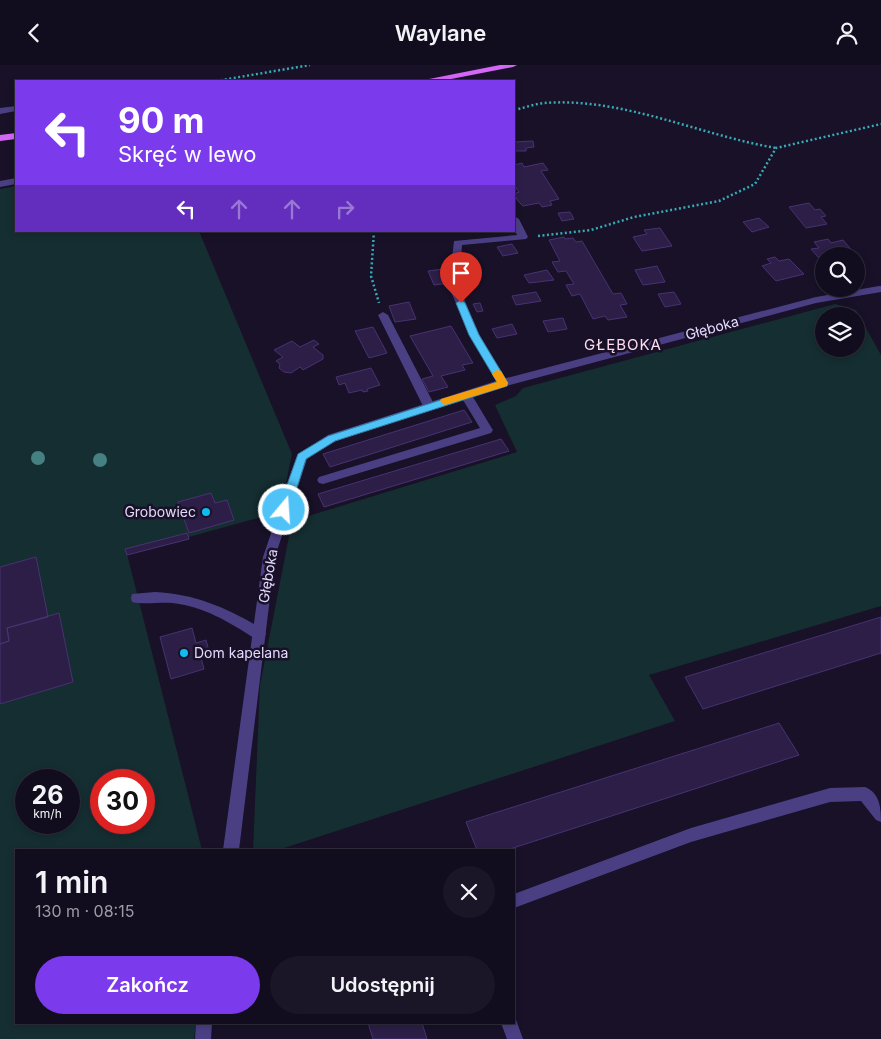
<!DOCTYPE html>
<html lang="pl">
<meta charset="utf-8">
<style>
:root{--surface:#120d1e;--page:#1b1627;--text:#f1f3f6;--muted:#9c9ca4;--line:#312d3c;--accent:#7c3aed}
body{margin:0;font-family:Inter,sans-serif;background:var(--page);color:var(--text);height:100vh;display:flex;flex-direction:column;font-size:19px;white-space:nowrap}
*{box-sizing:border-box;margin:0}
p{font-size:16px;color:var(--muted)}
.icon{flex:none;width:28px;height:28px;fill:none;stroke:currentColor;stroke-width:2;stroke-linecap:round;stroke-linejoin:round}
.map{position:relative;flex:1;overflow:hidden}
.sheet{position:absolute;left:15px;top:784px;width:500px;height:175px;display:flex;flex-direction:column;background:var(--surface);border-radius:0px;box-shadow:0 2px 8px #0003,0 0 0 1px var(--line)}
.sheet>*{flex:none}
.top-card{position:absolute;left:15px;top:15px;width:500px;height:152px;border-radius:0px;box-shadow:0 2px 8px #0003,0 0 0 1px var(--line);background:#7c3aed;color:#fff;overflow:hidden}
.buttons{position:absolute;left:815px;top:182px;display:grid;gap:10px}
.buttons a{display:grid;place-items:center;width:50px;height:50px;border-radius:50%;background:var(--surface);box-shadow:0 2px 8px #0003,0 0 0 1px var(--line);font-size:25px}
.speed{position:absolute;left:15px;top:704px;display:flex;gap:10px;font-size:25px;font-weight:700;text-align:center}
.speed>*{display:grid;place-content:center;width:65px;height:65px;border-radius:50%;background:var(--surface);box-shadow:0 2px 8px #0003,0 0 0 1px var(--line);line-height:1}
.speed small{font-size:12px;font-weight:400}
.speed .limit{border:8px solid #d22;background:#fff;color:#111}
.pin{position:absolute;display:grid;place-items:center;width:42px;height:42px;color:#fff;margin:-51px -21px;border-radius:50% 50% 50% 0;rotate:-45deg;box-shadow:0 0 5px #0007}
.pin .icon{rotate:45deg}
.me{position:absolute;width:55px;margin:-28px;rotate:18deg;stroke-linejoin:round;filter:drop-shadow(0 0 4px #0008)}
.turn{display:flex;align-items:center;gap:18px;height:105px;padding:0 20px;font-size:22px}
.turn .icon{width:65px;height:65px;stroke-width:2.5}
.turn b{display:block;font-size:35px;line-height:42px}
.lanes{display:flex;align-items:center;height:48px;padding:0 20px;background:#0003;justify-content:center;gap:25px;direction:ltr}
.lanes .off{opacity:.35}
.round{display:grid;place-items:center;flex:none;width:52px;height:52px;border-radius:26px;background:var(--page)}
.overview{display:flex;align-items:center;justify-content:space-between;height:85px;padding:0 20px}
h1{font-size:30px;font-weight:600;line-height:38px}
.action{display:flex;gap:10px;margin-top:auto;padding:10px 20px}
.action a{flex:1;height:58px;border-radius:30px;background:var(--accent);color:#fff;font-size:20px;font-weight:600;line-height:58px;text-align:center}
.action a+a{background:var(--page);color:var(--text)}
header{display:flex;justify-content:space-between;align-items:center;height:65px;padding:0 20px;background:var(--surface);font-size:22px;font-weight:600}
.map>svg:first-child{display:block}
.green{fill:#152e31;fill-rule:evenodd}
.building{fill:#2c1e47;stroke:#483272}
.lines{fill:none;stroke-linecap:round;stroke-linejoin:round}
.path{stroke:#37aab4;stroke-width:2.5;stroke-dasharray:2 2.5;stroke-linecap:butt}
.lane{fill:#4b3f84;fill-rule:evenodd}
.street{fill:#4b3f84;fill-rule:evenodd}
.primary{fill:#d567f7;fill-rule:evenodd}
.tree{fill:#458083}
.route{fill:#4fc3f7;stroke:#337fa1}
.slow{fill:#f59e0b}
.poi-dot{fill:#11bcf2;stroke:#181128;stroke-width:2}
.labels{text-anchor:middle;stroke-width:5;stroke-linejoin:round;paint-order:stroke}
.street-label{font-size:14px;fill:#e3dafd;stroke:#181128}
.poi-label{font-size:14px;fill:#e3dafd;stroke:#181128;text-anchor:end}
.neighbourhood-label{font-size:15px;letter-spacing:1px;fill:#fddcec;stroke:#181128}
</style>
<header><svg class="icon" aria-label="back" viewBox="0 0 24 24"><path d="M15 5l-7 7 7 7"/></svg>Waylane<svg class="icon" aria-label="person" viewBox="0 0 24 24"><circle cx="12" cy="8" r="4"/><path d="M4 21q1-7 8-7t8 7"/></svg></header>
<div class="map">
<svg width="881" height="974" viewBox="0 0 881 974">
<rect width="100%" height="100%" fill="#181128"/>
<path class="green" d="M16,121V166H199L292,389L280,447L127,489L202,785H16V958H196L194,974H0V124ZM26,715H69V758H26ZM101,715H144V758H101Z
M835,239L856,245L881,290V541L649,610L675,656L278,785H253L260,620L292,456L517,387L495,340L516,331L523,323ZM824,251H856V284H824Z"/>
<path class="building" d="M533,76L534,82L526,83V86H514V77Z
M522,98L524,102L543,98L548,105L541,106L559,134L550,136L552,140L542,142L539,138L523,141L518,136L514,129L519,127L514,120V100Z
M809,138L815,145L820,144L826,151L821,152L827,159L806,163L789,142Z
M570,147L574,154L562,156L558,148Z
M759,153L769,162L752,167L743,157Z
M660,163L672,181L642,186L633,172L647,169L644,165Z
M564,172L565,174L573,173L576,177L582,176L613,229L621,228L627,239L620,240L627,252L608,255L605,251L593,254L580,229L572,231L566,220L574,219L566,206L558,207L552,197L560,196L549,175Z
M828,174L831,178L843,175L856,190L818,192L811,184L819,183L814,177Z
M512,179L518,188L503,191L497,182Z
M775,192L779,196L789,194L804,209L776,216L762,201L771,198L767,194Z
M657,201L665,217L643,220L635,205Z
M443,204L450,218L434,220L428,206Z
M547,205L554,215L529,218L524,210Z
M536,227L541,236L516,240L512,231Z
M674,227L681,239L665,242L658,229Z
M409,237L416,254L395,257L389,241Z
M480,238L483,246L477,247L473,239Z
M563,253L567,264L548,267L543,256Z
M512,259L517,269L497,273L492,264Z
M451,261L473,298L462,300L465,305L441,311L448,322L429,327L422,314L433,311L410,271Z
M373,262L387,288L369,293L355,266Z
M314,275L319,279L313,282L323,290V294L303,305L300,302L291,308L284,307L279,303L280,299L276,296L283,292L274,285L292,276L300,282Z
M371,303L380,320L367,324L368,326L363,327L362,325L349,328L345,318L339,320L336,312Z
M464,345L472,357L330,402L323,389Z
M501,374L509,386L324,442L318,429Z
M211,428L215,438L227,435L234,455L189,468L178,437Z
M187,468L189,474L127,490L125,484Z
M36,492L48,552L7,563L9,576L0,579V502Z
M59,548L73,617L0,639V579L9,576L7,563Z
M881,552V588L703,644L685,612Z
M192,563L196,578L206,575L209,586L200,589L204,604L171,614L160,572Z
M779,658L799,690L507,785H477L466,757Z
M368,958H422L427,974H373Z"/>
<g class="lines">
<path class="path" d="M216,16L310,0
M514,45C524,43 534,39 544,38C623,32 699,70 776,83
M374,166L371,211L379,238
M538,171L591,165L634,152L719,136L755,119L776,83L881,59"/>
<path class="lane" d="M16,41V46L0,49V43Z
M16,113V119L0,122V116Z
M514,151L519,154L528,172L526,174L462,180L459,222L479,269L508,318L503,322L499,321L469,269L449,222L454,176L517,170L514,163Z
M383,247L388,250L435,341L433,344H425L423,341L378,250Z
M466,326L470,327L491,362L493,365L491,368L323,419L319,418L317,415L319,412L480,363L460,330Z
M155,527C197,529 229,544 264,565L266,569L264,573L259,574L254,573C229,557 203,541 172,538C159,537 144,540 132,537L131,533L132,529Z
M865,722C880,728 881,743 881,757L876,755L861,736L830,737L691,777L514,843V829L691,763L830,723Z
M514,952H515L523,974H507L501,958H514Z"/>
<path class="street" d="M879,221H881V227L816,238L506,321L336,376L307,394L275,492L239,785H223L263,492L298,389L328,370L499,315L816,232Z
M196,958H212L211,974H195Z"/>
<path class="primary" d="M500,0H517L513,2L441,16H425L429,14Z
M16,68V74L0,76V70Z"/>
</g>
<g class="tree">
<circle cx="38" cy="393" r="7"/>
<circle cx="100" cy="395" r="7"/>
</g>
<path class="route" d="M461,235L465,238L479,270L508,318L507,321L335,376L306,394L290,445L288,448H280L278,445L298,389L328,371L497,317L469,270L456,238Z"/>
<path class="slow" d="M497,305L501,306L508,318L507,321L445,340L440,336L441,334L497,317L492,309Z"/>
<g class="poi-dot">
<circle cx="206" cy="447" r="5"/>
<circle cx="184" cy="588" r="5"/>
</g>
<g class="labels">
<g class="street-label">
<text transform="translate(712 263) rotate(-15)" y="5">Głęboka</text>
<text transform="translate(268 511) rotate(-80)" y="5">Głęboka</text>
</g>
<g class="poi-label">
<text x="196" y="452">Grobowiec</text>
<text x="194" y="593" text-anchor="start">Dom kapelana</text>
</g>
<g class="neighbourhood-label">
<text x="623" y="285">GŁĘBOKA</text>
</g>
</g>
</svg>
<div class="buttons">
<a><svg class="icon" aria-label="search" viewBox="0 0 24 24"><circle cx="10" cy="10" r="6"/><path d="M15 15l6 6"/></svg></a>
<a><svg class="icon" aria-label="layers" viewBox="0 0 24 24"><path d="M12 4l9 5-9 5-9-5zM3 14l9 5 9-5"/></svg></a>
</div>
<div class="speed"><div>26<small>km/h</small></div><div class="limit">30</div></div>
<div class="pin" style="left:461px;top:238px;background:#d93025"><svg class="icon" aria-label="arrive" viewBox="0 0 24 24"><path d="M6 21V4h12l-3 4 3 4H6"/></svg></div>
<svg class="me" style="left:284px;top:445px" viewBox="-20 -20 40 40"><circle r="17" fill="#4fc3f7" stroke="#fff" stroke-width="3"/><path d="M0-11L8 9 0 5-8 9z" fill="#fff"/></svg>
<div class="top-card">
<div class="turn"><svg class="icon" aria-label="left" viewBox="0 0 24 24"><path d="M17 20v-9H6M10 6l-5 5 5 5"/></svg><div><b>90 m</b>Skręć w lewo</div></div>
<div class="lanes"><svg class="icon" aria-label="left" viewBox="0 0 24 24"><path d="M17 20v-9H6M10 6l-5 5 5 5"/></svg><svg class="icon off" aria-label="ahead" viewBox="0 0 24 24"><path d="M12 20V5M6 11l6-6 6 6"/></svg><svg class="icon off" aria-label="ahead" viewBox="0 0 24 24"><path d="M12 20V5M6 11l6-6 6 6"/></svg><svg class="icon off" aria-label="right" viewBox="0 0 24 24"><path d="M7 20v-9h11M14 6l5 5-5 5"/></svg></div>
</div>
<section class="sheet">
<div class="overview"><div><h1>1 min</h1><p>130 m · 08:15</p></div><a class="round"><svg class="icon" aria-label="close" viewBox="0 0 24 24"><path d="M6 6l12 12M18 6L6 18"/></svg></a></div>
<div class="action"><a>Zakończ</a><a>Udostępnij</a></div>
</section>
</div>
